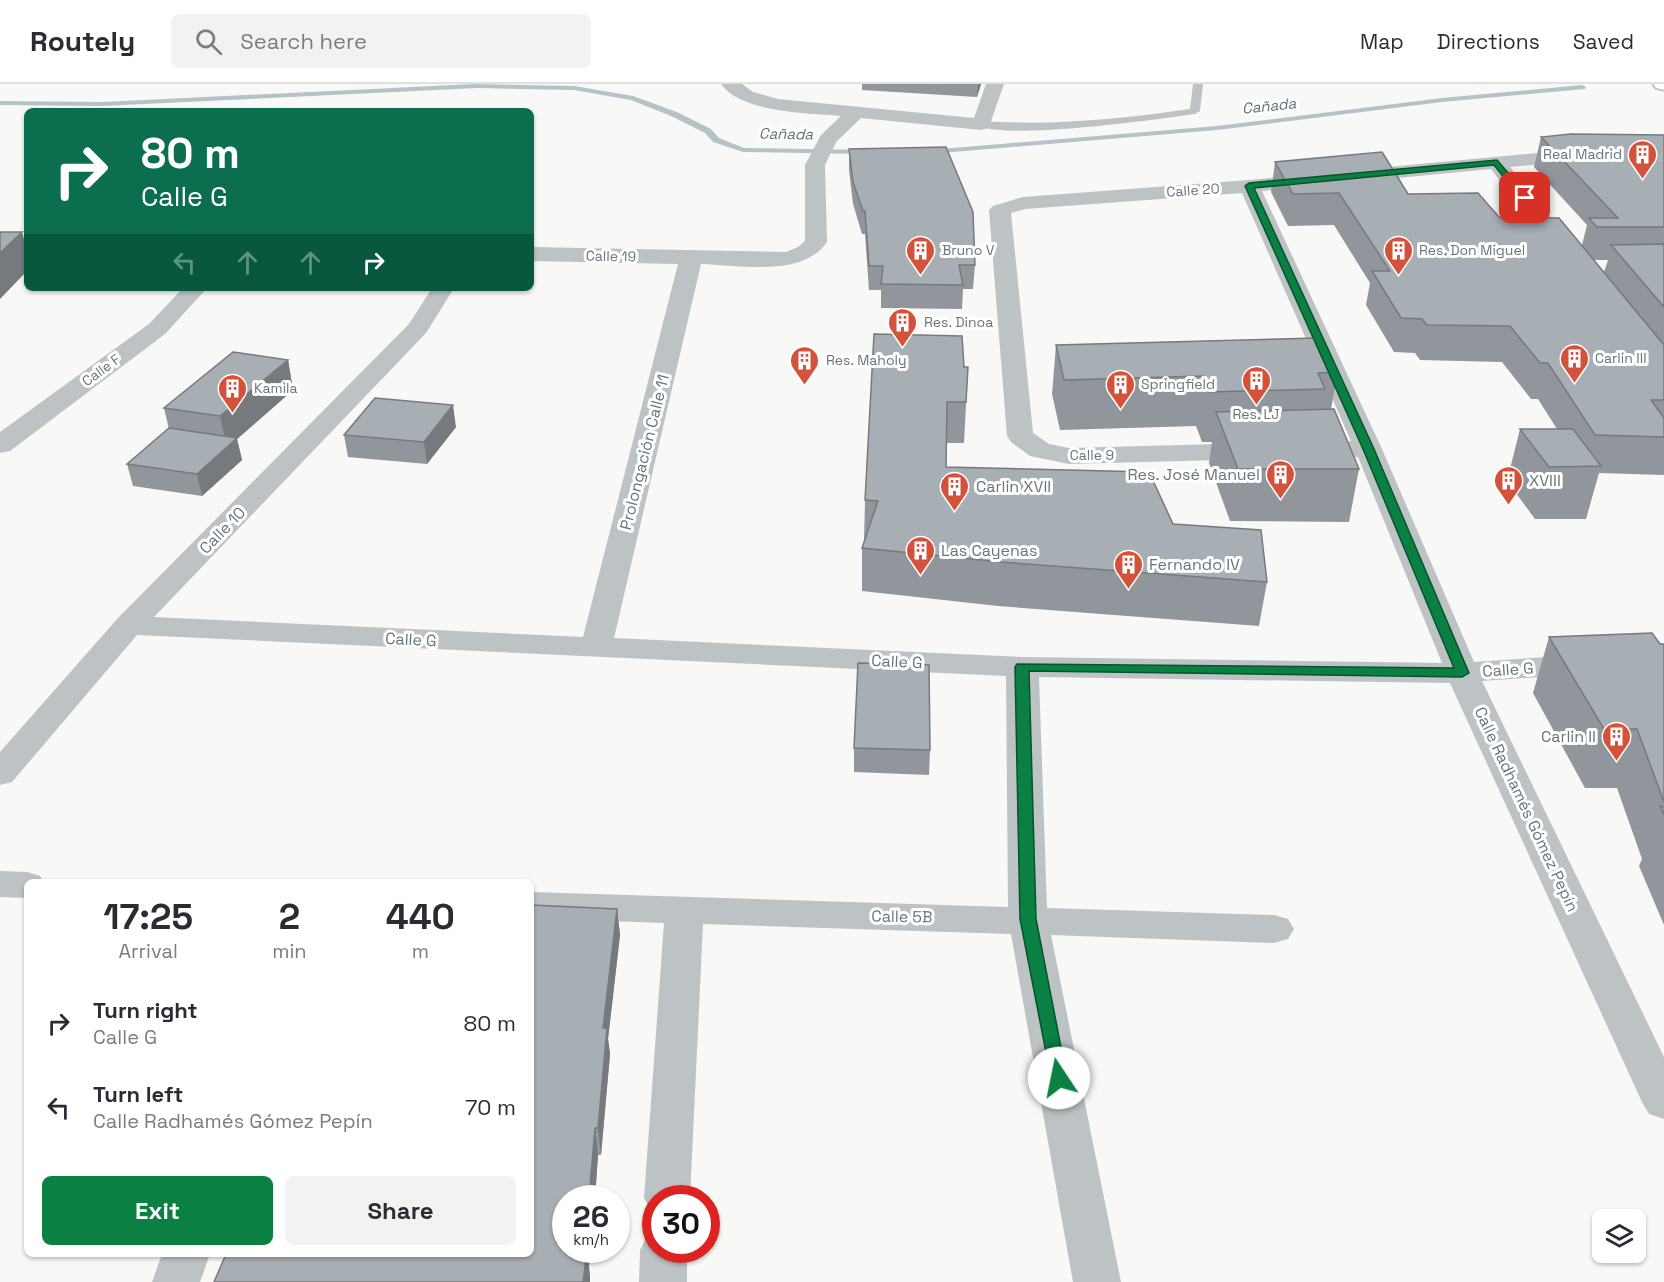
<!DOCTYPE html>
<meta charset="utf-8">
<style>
:root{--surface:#fff;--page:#f2f2f3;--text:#2b2b33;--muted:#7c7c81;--line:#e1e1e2;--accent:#0b8043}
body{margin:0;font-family:"Space Grotesk",sans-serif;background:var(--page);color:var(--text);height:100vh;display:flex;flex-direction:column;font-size:22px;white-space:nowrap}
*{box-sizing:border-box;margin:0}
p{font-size:20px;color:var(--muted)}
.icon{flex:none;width:33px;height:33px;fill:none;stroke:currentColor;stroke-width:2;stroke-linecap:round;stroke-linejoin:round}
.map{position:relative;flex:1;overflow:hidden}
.side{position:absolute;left:24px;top:795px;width:510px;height:378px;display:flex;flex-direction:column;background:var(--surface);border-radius:9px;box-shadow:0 2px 4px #0004}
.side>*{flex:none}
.guide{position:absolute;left:24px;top:24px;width:510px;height:183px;border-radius:9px;box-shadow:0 2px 4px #0004;background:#0b6e4f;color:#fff;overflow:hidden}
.fabs{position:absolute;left:1592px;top:1125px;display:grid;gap:12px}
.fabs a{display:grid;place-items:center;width:54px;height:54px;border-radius:9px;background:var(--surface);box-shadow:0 2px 4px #0004;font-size:30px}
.speed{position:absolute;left:552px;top:1101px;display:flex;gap:12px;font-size:30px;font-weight:700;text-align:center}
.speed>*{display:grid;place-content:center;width:78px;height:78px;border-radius:50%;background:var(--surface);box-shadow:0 2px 4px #0004;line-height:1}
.speed small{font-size:15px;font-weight:400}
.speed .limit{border:9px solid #d22;background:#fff;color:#111}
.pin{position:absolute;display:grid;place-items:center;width:51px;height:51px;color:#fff;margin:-26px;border-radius:12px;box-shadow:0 3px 9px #0006}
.me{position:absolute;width:66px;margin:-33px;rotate:349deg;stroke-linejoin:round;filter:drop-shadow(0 0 4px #0008)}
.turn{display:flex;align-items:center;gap:21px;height:126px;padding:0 18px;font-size:27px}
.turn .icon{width:78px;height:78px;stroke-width:2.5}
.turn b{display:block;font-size:42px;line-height:51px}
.lanes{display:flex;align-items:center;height:57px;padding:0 18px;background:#0003;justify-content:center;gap:30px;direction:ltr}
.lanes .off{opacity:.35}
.eta{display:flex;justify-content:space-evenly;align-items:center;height:102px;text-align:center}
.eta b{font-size:36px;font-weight:700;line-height:42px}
.button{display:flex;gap:12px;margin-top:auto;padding:12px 18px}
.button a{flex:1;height:69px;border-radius:9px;background:var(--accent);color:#fff;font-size:24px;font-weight:700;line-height:69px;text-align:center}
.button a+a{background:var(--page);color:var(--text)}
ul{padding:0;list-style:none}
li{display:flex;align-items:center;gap:18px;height:84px;padding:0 18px}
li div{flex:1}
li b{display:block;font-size:22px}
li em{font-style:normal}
header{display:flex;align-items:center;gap:36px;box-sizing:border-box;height:84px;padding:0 30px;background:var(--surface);border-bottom:2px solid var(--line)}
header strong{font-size:28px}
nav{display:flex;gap:33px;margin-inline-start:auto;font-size:21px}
.search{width:420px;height:54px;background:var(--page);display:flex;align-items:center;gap:15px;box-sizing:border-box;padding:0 21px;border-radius:9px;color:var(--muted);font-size:22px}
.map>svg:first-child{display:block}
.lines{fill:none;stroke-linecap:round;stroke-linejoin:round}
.stream{fill:#b6c3c6;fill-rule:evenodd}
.secondary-casing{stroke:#b2b8bc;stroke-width:3}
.service{fill:#bdc2c5;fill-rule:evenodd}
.minor{fill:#bdc2c5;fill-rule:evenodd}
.secondary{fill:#fff;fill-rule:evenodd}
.wall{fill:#90969b;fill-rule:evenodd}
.shaded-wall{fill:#767a7e}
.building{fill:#a8afb4;stroke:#767a7e;stroke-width:1.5}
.route{fill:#0b8043;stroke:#07532c;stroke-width:1.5}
.labels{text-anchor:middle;stroke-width:6;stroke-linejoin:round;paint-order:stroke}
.far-poi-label{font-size:14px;fill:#66757e;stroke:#fff;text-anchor:start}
.far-street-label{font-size:14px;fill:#66757e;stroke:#fff}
.far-water-label{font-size:15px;font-style:italic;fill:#607478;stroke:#fff}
.street-label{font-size:16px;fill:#66757e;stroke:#fff}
.poi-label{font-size:16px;fill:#66757e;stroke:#fff;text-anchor:start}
</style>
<header>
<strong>Routely</strong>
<div class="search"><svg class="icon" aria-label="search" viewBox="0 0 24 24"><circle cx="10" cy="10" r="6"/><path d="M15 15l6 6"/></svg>Search here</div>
<nav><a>Map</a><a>Directions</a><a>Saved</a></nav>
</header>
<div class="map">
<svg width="1664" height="1198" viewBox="0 0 1664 1198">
<rect width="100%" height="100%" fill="#f8f8f6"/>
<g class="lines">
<path class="stream" d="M474,0L574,2L633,12L677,28L711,45L719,54L744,64L865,66L869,68L865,70L743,68L713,58L705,49L671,32L631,16L574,6L478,4L102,22L0,21V17L102,18Z
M1582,1L1586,3L1585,5L1442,18L1217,46L929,70L925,68L929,66L1217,42L1442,14Z"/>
<defs>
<path id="secondary" d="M1653,0H1664V6L1656,4Z"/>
</defs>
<use href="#secondary" class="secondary-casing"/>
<path class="service" d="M1193,0H1203L1200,27L1195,30C1160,35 998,58 976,40L981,37C1052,42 1120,35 1190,25Z"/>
<path class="minor" d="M721,0H742L753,8L778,15L974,34L986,0H1004L990,40L988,44L981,46L861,34L836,58L825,81L827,158C802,194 739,181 701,180L614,554L1022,573L1442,579L1358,373L1307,374L1297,372L1293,366L1297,360L1307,358L1351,357L1242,109L1025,125L1011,129L1033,349L1049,360L1069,364L1256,359L1266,361L1270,367L1266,373L1256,375L1069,380L1030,372L1011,358L1007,352L989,126L993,122L1023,113L1249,96L1664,57V69L1510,83L1579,169L1576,174L1568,176L1560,174L1491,85L1262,107L1382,365L1474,578L1664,565V585L1482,597L1664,973V1035L1649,1030L1642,1018L1450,599L1039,593L1047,824L1274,831L1288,835L1294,845L1288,855L1274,859L1051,851L1121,1198H1073L1011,850L703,840L690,1114H656V1129L651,1127L644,1114L664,839L531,834V808L1008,823L1006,592L137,551L12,698L0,701V668L118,534L409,240L432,204H454L426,249L154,533L583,553L678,180L531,177V163L786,168L798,163L805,157V81L821,51L841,32C809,29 741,29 721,0Z
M183,204H207L165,250L10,367L0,369V348L149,240Z
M0,787L27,788L40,792L44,798H27V814L0,813Z
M656,1149V1166H687V1198H639L640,1166L647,1152Z
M162,1170H210L200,1198H152Z"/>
<use href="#secondary" class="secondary"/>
</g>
<path class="wall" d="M862,0H981L977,13L862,6Z
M1664,51V391L1599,389L1586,435H1535L1507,397L1520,345H1557L1538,315H1531L1502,278L1420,276L1415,269L1394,268L1366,221L1370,199L1334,141L1288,142L1271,108L1275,78L1408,110L1499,133L1582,161L1587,141L1534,83L1541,53ZM1594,176H1608L1604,188Z
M849,65L975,181L973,205H963L962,225L881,224V206H869L865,150H862L853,120L849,86Z
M1056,261L1338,288L1331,325L1359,385L1349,438L1230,437L1209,379L1212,358H1202L1196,342L1060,346L1052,310Z
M288,276L293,306L237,355L242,376L202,412L133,402L127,380L169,345L164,324Z
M964,283H968L964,359H946V383L1173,440L1267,498L1259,542L998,522L862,507V464L864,457L865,416Z
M456,343L427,380L348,373L344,351Z
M1549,553L1664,560V841L1639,782L1642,775L1617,704H1585L1533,609Z
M854,664L930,666L929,691L854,688Z
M617,825L620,851L608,955L610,970L601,1071H598L595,1114H566L589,1183L590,1193V1198H214Z"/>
<path class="shaded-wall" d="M978,0H981L977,13Z
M22,148L27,166V187L0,215V169Z
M288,276L293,306L237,355L242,376L202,412L197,390L227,363L220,332Z
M453,321L456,343L427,380L424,358Z
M617,825L620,851L608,955L610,970L601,1071L598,1044L603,944Z
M595,1044L598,1071L595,1114H589Z
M584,1166H590L589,1183L590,1193V1198H583Z"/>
<path class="building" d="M1571,50L1664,51V143H1597L1589,134H1618L1541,53Z
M946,63L973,128L975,181H959L963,201L881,200L883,182H869L865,127H863L853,98L849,65Z
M1382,68L1408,110L1478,109L1499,133L1559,134L1664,261V316H1651L1664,334V353L1595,351L1548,279H1540L1510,242L1427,241L1422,235L1401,234L1372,187H1390L1339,109L1293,110L1275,78Z
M0,148H22L0,169Z
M1664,160V223L1611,161Z
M874,250L962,252L964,283H968L966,318H947L946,383L1149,388L1173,440L1261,446L1267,498L1001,478L862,464L878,417L865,416Z
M1316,254L1338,288L1318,289L1325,305L1209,308L1203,292L1064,296L1056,261Z
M233,268L288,276L220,332L164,324Z
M375,314L453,321L424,358L344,351Z
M1334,325L1359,385H1238L1216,328Z
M169,344L237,354L197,390L127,380Z
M1520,345H1573L1601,382L1549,383Z
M1652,549L1660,560H1664V718L1637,645H1604L1549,553Z
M858,579L929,581L930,666L854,664Z
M1660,722L1664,723V731Z
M531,821L617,825L603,944H607L598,1044H595L589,1114H566V1166H587L583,1198H214L226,1170H531Z"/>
<path class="route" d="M1497,76L1528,112V116H1522L1494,81L1254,104L1374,365L1469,589L1462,593L1029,587L1036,835L1067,994L1065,999L1059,1001L1052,999L1020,835L1015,583L1017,580L1454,584L1363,365L1245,102L1249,99Z"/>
<defs>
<symbol id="building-pin" viewBox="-11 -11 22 30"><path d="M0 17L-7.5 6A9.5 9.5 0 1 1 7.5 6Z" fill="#d4523a" stroke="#fff"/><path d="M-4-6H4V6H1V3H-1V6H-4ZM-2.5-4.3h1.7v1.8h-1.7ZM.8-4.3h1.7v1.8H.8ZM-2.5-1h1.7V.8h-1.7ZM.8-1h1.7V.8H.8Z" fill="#fff"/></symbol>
</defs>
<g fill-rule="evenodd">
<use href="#building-pin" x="1626" y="54" width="33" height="45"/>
<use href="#building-pin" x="904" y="150" width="33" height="45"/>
<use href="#building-pin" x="1382" y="150" width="33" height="45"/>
<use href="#building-pin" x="886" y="222" width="33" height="45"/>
<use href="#building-pin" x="1558" y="258" width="33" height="45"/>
<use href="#building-pin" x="788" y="260" width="33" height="45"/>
<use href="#building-pin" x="1240" y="280" width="33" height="45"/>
<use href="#building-pin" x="1104" y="284" width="33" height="45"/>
<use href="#building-pin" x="216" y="288" width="33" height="45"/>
<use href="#building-pin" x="1264" y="374" width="33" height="45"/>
<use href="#building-pin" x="1492" y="380" width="33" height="45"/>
<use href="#building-pin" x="938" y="386" width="33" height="45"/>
<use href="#building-pin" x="904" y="450" width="33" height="45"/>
<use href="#building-pin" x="1112" y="464" width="33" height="45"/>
<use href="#building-pin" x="1600" y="636" width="33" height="45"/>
</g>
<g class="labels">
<g class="far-poi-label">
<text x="1622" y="75" text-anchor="end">Real Madrid</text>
<text x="942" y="171">Bruno V</text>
<text x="1419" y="171">Res. Don Miguel</text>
<text x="924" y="243">Res. Dinoa</text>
<text x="1595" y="279">Carlin III</text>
<text x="826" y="281">Res. Maholy</text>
<text x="1141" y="305">Springfield</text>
<text x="254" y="309">Kamila</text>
<text x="1256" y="335" text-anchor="middle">Res. LJ</text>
</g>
<g class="far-street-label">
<text transform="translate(1193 106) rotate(-4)" y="5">Calle 20</text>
<text transform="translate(611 172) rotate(1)" y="5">Calle 19</text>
<text transform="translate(101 286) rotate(-36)" y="5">Calle F</text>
<text x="1092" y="376">Calle 9</text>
</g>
<g class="far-water-label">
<text transform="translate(1269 22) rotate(-6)" y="5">Cañada</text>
<text transform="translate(786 50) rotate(1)" y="5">Cañada</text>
</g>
<g class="street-label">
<text transform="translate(644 368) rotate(-76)" y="6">Prolongación Calle 11</text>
<text transform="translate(222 446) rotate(-46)" y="6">Calle 10</text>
<text transform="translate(411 555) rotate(3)" y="6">Calle G</text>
<text transform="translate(897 577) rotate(3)" y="6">Calle G</text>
<text transform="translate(1508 585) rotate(-4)" y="6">Calle G</text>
<text transform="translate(1527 725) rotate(65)" y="6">Calle Radhamés Gómez Pepín</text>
<text transform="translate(902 832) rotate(1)" y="6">Calle 5B</text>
</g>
<g class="poi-label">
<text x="1260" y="396" text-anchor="end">Res. José Manuel</text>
<text x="1529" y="402">XVIII</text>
<text x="976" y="408">Carlin XVII</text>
<text x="941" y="472">Las Cayenas</text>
<text x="1149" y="486">Fernando IV</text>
<text x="1596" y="658" text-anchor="end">Carlin II</text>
</g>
</g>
</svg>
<div class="fabs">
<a><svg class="icon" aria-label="layers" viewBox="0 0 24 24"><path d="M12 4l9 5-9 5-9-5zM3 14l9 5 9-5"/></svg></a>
</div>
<div class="speed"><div>26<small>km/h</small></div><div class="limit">30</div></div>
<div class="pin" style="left:1525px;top:114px;background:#d93025"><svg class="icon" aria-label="arrive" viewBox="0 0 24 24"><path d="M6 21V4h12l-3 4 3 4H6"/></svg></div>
<svg class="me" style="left:1059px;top:994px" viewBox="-20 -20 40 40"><circle r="19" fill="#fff"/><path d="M0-13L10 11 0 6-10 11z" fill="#0b8043"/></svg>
<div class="guide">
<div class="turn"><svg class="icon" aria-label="right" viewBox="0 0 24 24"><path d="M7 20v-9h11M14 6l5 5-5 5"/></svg><div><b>80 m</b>Calle G</div></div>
<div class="lanes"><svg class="icon off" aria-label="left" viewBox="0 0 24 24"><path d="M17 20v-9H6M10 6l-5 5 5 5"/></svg><svg class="icon off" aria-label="ahead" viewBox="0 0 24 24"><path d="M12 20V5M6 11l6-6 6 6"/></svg><svg class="icon off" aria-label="ahead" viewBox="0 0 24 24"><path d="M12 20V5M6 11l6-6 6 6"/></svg><svg class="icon" aria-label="right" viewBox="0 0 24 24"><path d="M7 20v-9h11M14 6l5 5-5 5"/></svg></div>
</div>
<section class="side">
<div class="eta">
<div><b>17:25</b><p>Arrival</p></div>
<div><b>2</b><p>min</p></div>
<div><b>440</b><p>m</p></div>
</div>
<ul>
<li><svg class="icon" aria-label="right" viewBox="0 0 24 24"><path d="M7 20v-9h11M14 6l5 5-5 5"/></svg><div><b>Turn right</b><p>Calle G</p></div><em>80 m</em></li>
<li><svg class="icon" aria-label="left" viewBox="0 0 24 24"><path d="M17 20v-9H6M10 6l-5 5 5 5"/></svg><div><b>Turn left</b><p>Calle Radhamés Gómez Pepín</p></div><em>70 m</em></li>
</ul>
<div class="button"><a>Exit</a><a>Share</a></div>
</section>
</div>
